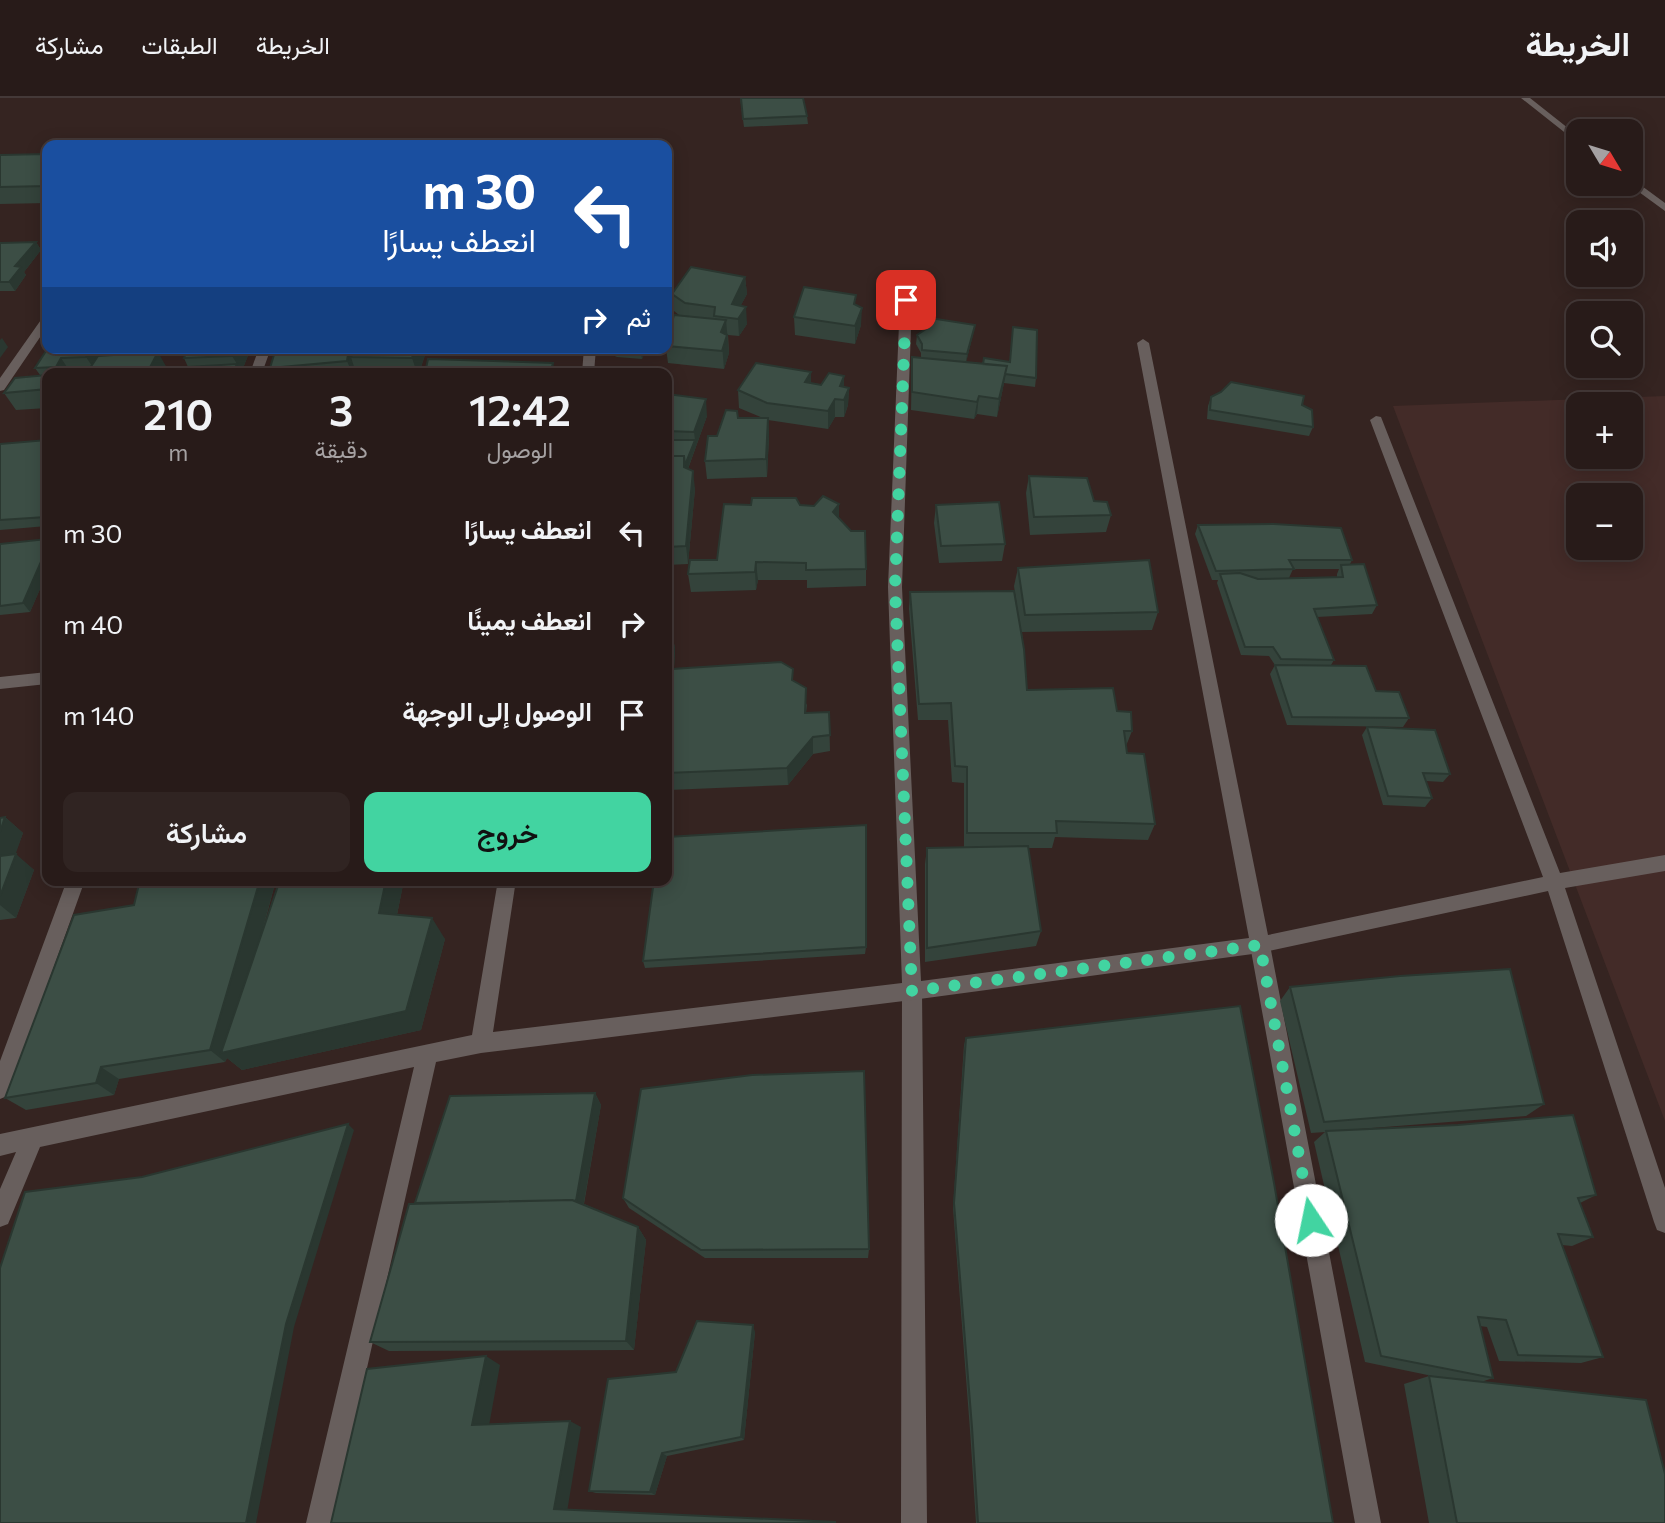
<!DOCTYPE html>
<html lang="ar">
<meta charset="utf-8">
<style>
:root{--surface:#281b19;--page:#302422;--text:#f1f3f6;--muted:#a5a1a2;--line:#443938;--accent:#42d4a1}
body{margin:0;font-family:Commissioner,Vazirmatn,sans-serif;background:var(--page);color:var(--text);direction:rtl;height:100vh;display:flex;flex-direction:column;font-size:26px;white-space:nowrap}
*{box-sizing:border-box;margin:0}
p{font-size:23px;color:var(--muted)}
.icon{flex:none;width:38px;height:38px;fill:none;stroke:currentColor;stroke-width:2;stroke-linecap:round;stroke-linejoin:round}
.map{position:relative;flex:1;overflow:hidden;direction:ltr}
.drawer{position:absolute;left:42px;top:270px;width:630px;height:518px;display:flex;flex-direction:column;background:var(--surface);border-radius:14px;box-shadow:0 4px 18px #0003,0 0 0 2px var(--line);direction:rtl}
.drawer>*{flex:none}
.guide{position:absolute;left:42px;top:42px;width:630px;height:214px;border-radius:14px;box-shadow:0 4px 18px #0003,0 0 0 2px var(--line);direction:rtl;background:#1a4fa0;color:#fff;overflow:hidden}
.needle{width:46px;rotate:128deg}
.controls{position:absolute;left:1566px;top:21px;display:grid;gap:14px}
.controls a{display:grid;place-items:center;width:77px;height:77px;border-radius:14px;background:var(--surface);box-shadow:0 4px 18px #0003,0 0 0 2px var(--line);font-size:35px}
.pin{position:absolute;display:grid;place-items:center;width:60px;height:60px;color:#fff;margin:-30px;border-radius:14px;box-shadow:0 4px 10px #0006}
.me{position:absolute;width:77px;margin:-38px;rotate:349deg;stroke-linejoin:round;filter:drop-shadow(0 0 5px #0008)}
.turn{display:flex;align-items:center;gap:24px;height:147px;padding:0 21px;font-size:32px}
.turn .icon{width:91px;height:91px;stroke-width:2.5}
.turn b{display:block;font-size:49px;line-height:60px}
.then{display:flex;align-items:center;height:66px;padding:0 21px;background:#0003;gap:14px;font-size:26px}
.eta{display:flex;justify-content:space-evenly;align-items:center;height:119px;text-align:center}
.eta b{font-size:42px;font-weight:600;line-height:49px}
.primary-button{display:flex;gap:14px;margin-top:auto;padding:14px 21px}
.primary-button a{flex:1;height:80px;border-radius:14px;background:var(--accent);color:#111;font-size:28px;font-weight:600;line-height:80px;text-align:center}
.primary-button a+a{background:var(--page);color:var(--text)}
ul{padding:0;list-style:none}
li{display:flex;align-items:center;gap:21px;height:91px;padding:0 21px}
li div{flex:1}
li b{display:block;font-size:26px}
li em{font-style:normal}
header{display:flex;align-items:center;gap:42px;box-sizing:border-box;height:98px;padding:0 35px;background:var(--surface);border-bottom:2px solid var(--line)}
header strong{font-size:33px}
nav{display:flex;gap:38px;margin-inline-start:auto;font-size:24px}
.map>svg:first-child{display:block}
.built{fill:#432b28;fill-rule:evenodd}
.lines{fill:none;stroke-linecap:round;stroke-linejoin:round}
.service{fill:#685f5d;fill-rule:evenodd}
.minor{fill:#685f5d;fill-rule:evenodd}
.wall{fill:#34433b;fill-rule:evenodd}
.shaded-wall{fill:#2a3730}
.building{fill:#3c4e45;stroke:#2a3730;stroke-width:2}
.route{stroke:#42d4a1;stroke-width:12;stroke-dasharray:0 21.6}
</style>
<header>
<strong>الخريطة</strong>
<nav><a>الخريطة</a><a>الطبقات</a><a>مشاركة</a></nav>
</header>
<div class="map">
<svg width="1665" height="1425" viewBox="0 0 1665 1425">
<rect width="100%" height="100%" fill="#352421"/>
<path class="built" d="M1665,298V1023L1393,308ZM1578,306H1631V359H1578ZM1578,397H1631V450H1578Z"/>
<g class="lines">
<path class="service" d="M1260,839L1267,841L1270,847L1381,1425H1355L1250,847L1253,841Z
M912,884L919,887L922,893L927,1425H901L902,893L905,887Z"/>
<path class="minor" d="M1521,0H1530L1578,38V45Z
M1631,80L1665,105V113L1628,86H1631Z
M906,199L912,202L902,489L921,883L1249,840L1137,245L1143,241L1149,245L1268,837L1543,779L1370,322L1376,318L1381,319L1560,775L1665,757V773L1565,790L1665,1090V1135L1657,1132L1654,1124L1548,793L1260,855L912,902L481,955L436,964L332,1425H306L414,969L40,1049L8,1126L0,1129V1091L16,1054L0,1058V1036L472,937L498,782H516L493,934L902,885L888,489L900,202Z
M47,218V229L4,292L0,293V280L43,219Z
M259,250H271L262,275H250Z
M584,250H596L594,275H582Z
M47,574V586L0,591V579Z
M67,782H85L10,991L7,998L0,1001V963Z"/>
</g>
<path class="wall" d="M740,0L807,18L808,26L744,29Z
M47,56V105L0,106V57Z
M36,144L41,152L24,174L26,177L15,193H0V145Z
M745,179L747,196L741,207L747,226L739,238L728,237L729,255L724,271L668,265L666,250H667V243L679,217L674,213L672,196Z
M856,207L861,227L855,246L795,237L794,219Z
M975,227L973,236L966,264L1036,280L1035,289L1004,285L997,319L977,316L974,321L911,312L912,259H921V255L916,246L917,237Z
M48,250H102L94,264L168,272L166,275H68L88,273L91,268L67,269L63,275H47V310L16,312L4,295L40,277L35,270Z
M187,250H251L241,275L188,269L184,260Z
M355,250H449L448,254H426L419,275H272L270,270L352,256Z
M605,250H647L642,261L617,259L606,254Z
M811,274V285L849,290L848,307L844,319H835L828,331L768,322L769,338L767,379L707,381L705,363L717,338L738,320H763L739,310L738,292Z
M667,296L707,318L688,371L695,391L688,466L667,467Z
M1211,299L1302,307L1313,329L1309,338L1207,321L1208,308Z
M47,342V428L0,432V346Z
M1029,378L1094,403L1111,417L1106,434L1030,437L1026,395Z
M800,407L839,421L866,471V488L807,490V482H758L756,492L691,494L688,476L717,462Z
M936,407L1005,446L1002,463L939,465L934,425Z
M1198,427L1352,462L1350,466L1377,507L1372,516L1317,519L1334,562L1331,567L1376,593L1409,620L1403,629L1287,627L1270,576L1275,567L1269,558L1241,557L1217,485L1218,482H1212L1195,436ZM1293,471H1339L1337,476V479L1289,480Z
M47,441V475L30,514L0,517V446Z
M1018,470L1158,514L1152,532L1022,534L1027,592L1117,613L1132,633L1126,648L1127,655L1155,726L1148,742L1055,739L1052,750H1028L1041,833L1036,848L925,864V766L927,750L964,749V685L952,684L948,622H918L909,511L910,494L1018,515L1014,488Z
M667,534H672L675,551L674,570L667,571Z
M793,571V582L807,607L806,615L829,614L830,653L813,656L788,687L669,692L667,681V656Z
M1367,629L1450,676L1443,684L1426,683L1432,700L1425,709L1383,707L1362,637Z
M5,719L23,735L15,756L34,772L16,820L0,822V720Z
M276,782L262,835L404,782L397,817L445,841L421,932L242,972L227,960L225,964L119,981L114,997L26,1012L5,1000Z
M866,849L865,856L645,870L643,863Z
M1290,889L1544,1006L1526,1018L1359,1031L1596,1097L1580,1105L1593,1139L1572,1148L1562,1147L1603,1259L1581,1265L1499,1263L1487,1229L1480,1228L1493,1280L1481,1284L1665,1425H1429L1404,1286L1429,1278L1442,1280L1365,1264L1314,1044L1325,1034L1311,1035L1280,903Z
M966,940L1333,1425H976L970,1332L953,1110L964,947Z
M595,995L601,1007L584,1106L638,1129L646,1142L634,1252L389,1253L370,1244L415,1105Z
M623,1100L869,1151L868,1160H705L629,1110Z
M755,1234L744,1342L667,1358L655,1397L596,1395L589,1393L676,1274Z"/>
<path class="shaded-wall" d="M36,144L41,152L24,174L26,177L15,193L9,184L15,168Z
M745,179L747,196L734,220L732,206Z
M746,209L747,226L739,238L738,221Z
M862,210L861,227L855,246V228Z
M726,222L729,255L724,271L721,234Z
M975,227L973,236L966,265L967,256Z
M2,240L8,249L0,260V242Z
M91,250H102L92,268L86,259Z
M235,250H251L241,275H233L237,266L232,258Z
M349,250L354,259H351L355,272L352,275L347,263Z
M415,250H424L426,254L419,275H417L412,260Z
M641,250H647L642,261L640,252Z
M158,254L168,272L166,275H147Z
M61,260L67,269L63,275H59L56,269Z
M553,265L555,275H550Z
M1007,268L1004,285L997,319L999,301Z
M811,274V291L805,284Z
M844,278V295L840,288Z
M849,290L848,307L844,319V302Z
M979,298L977,316L974,321L977,304Z
M706,301L707,318L686,376L687,387L684,358L695,342L694,334Z
M835,301V319L828,331V313Z
M768,320L769,338L767,379L766,361Z
M693,373L695,391L688,466L686,448Z
M839,406V424L833,414Z
M47,450V475L30,514L23,505Z
M756,464L758,482L756,492L755,474Z
M672,534L675,551L674,570L671,553Z
M813,639V656L788,687L787,670Z
M5,719L23,735L9,775L0,767V734Z
M16,756L34,772L16,820L0,807V798Z
M260,782H276L229,953L432,820L445,841L421,932L242,972L227,960L225,964L210,952Z
M386,782H404L393,836L379,815Z
M101,969L119,981L114,997L96,985Z
M595,995L601,1007L582,1115L575,1106Z
M348,1026L354,1032L294,1229L256,1425H246L286,1226Z
M638,1129L646,1142L634,1252L626,1243Z
M753,1227L755,1234L744,1342L741,1339Z
M486,1258L500,1267L488,1333L472,1327Z
M570,1323L581,1329L567,1414L554,1411Z
M662,1355L667,1358L655,1397L650,1394Z"/>
<path class="building" d="M741,0H803L807,18L743,21Z
M47,56V88L0,89V57Z
M36,144L15,168L21,169L9,184H0V145Z
M691,169L745,179L732,206L746,209L738,221L714,218L715,209L685,205L672,196Z
M804,189L856,197L854,206L862,210L855,228L794,219Z
M674,217L726,222L721,234L727,237L722,253L667,248V243Z
M930,220L975,227L967,256L922,252V246L917,237L929,229Z
M1013,229L1037,232L1036,280L1005,276L1007,268L983,266L984,260L1010,264Z
M48,250H91L86,259L61,260L56,269L35,270Z
M188,250H235L232,258L184,260Z
M276,250H349L347,263L270,270Z
M355,250H415L412,260L351,259Z
M615,250H641L640,252Z
M158,254L147,275H68L88,273L98,258Z
M912,259L1007,268L999,301L979,298L977,304L912,294Z
M428,261L553,265L550,275H425Z
M756,265L811,274L805,284L821,287L829,275L844,278L840,288L849,290L844,302L835,301L828,313L767,305L738,292Z
M237,266L233,275H185L188,269Z
M365,269L363,275H285Z
M47,277V291L4,295L15,280Z
M1231,284L1304,298L1302,307L1312,312L1313,329L1210,312L1211,299L1221,294Z
M667,296L706,301L694,334L667,333Z
M726,312L737,313L738,320H768L766,361L705,363L708,338H717Z
M47,342V417L46,419L0,422V346Z
M667,342H695L685,367L684,358H667Z
M667,358H684V369L693,373L686,448L667,449Z
M1029,378L1087,380L1094,403L1107,404L1111,417L1034,419Z
M823,398L839,406L833,414L851,433H865L866,471L806,472V465L756,464L755,474L688,476L690,462H717L724,406L751,407L752,400H796L800,407L814,408Z
M999,404L1005,446L941,448L936,407Z
M1274,426L1341,430L1352,462H1289L1294,471L1216,473L1198,427Z
M47,441V450L23,505L0,508V446Z
M1149,462L1158,514L1025,517L1018,470Z
M1364,466L1377,507L1314,511L1334,562L1281,561L1273,549H1245L1220,476L1240,475L1258,481L1343,479L1341,467Z
M1014,493L1024,551L1027,592L1113,590L1117,613L1131,614L1132,633H1124L1127,655L1144,656L1155,726L1056,723L1057,735H967V669L955,668L951,605L919,606L910,494Z
M667,534H672L671,553L667,554Z
M781,564L793,571L792,582L806,590L805,615L829,614L830,637L813,639L787,670L667,675V656L672,571Z
M1275,567L1366,568L1376,593L1399,594L1409,620L1292,619Z
M1367,629L1435,632L1450,676L1423,675L1432,700L1388,698Z
M5,719L0,734V720Z
M866,727V849L643,863L654,782H667V739Z
M1028,748L1041,833L927,850V750Z
M16,756L0,798V758Z
M140,782H260L210,952L101,969L96,985L5,1000L74,817L134,807Z
M280,782H386L379,815L432,820L406,913L221,955Z
M1510,871L1544,1006L1324,1024L1290,889L1400,878Z
M1240,908L1274,1085L1333,1425H978L972,1329L954,1105L966,940Z
M864,973L869,1151L701,1152L623,1100L641,991L752,977Z
M595,995L576,1103L572,1102L415,1105L450,998Z
M1573,1017L1596,1097L1578,1100L1593,1139L1558,1136L1603,1259L1518,1257L1506,1222L1478,1219L1493,1280L1381,1258L1326,1033L1458,1027Z
M348,1026L286,1226L246,1425H0V1170L25,1094L142,1079Z
M572,1102L638,1129L626,1243L370,1244L409,1106Z
M697,1223L753,1227L741,1339L662,1355L650,1394L589,1393L608,1281L676,1274Z
M486,1258L472,1327L570,1323L554,1411L835,1424V1425H331L367,1271Z
M1429,1278L1646,1302L1665,1376V1425H1457Z"/>
<g class="lines">
<path class="route" d="M906,202L895,489L912,893L1260,847L1311,1122"/>
</g>
</svg>
<div class="controls">
<a><svg class="needle" viewBox="-14 -14 28 28"><path d="M0-13l5 13h-10z" fill="#e53935"/><path d="M0 13l5-13h-10z" fill="#a5a1a2"/></svg></a>
<a><svg class="icon" aria-label="sound" viewBox="0 0 24 24"><path d="M4 9h4l5-4v14l-5-4H4zM17 9q2 3 0 6"/></svg></a>
<a><svg class="icon" aria-label="search" viewBox="0 0 24 24"><circle cx="10" cy="10" r="6"/><path d="M15 15l6 6"/></svg></a>
<a>+</a>
<a>−</a>
</div>
<div class="pin" style="left:906px;top:202px;background:#d93025"><svg class="icon" aria-label="arrive" viewBox="0 0 24 24"><path d="M6 21V4h12l-3 4 3 4H6"/></svg></div>
<svg class="me" style="left:1311px;top:1122px" viewBox="-20 -20 40 40"><circle r="19" fill="#fff"/><path d="M0-13L10 11 0 6-10 11z" fill="#42d4a1"/></svg>
<div class="guide">
<div class="turn"><svg class="icon" aria-label="left" viewBox="0 0 24 24"><path d="M17 20v-9H6M10 6l-5 5 5 5"/></svg><div><b>30 m</b>انعطف يسارًا</div></div>
<div class="then">ثم<svg class="icon" aria-label="right" viewBox="0 0 24 24"><path d="M7 20v-9h11M14 6l5 5-5 5"/></svg></div>
</div>
<section class="drawer">
<div class="eta">
<div><b>12:42</b><p>الوصول</p></div>
<div><b>3</b><p>دقيقة</p></div>
<div><b>210</b><p>m</p></div>
</div>
<ul>
<li><svg class="icon" aria-label="left" viewBox="0 0 24 24"><path d="M17 20v-9H6M10 6l-5 5 5 5"/></svg><div><b>انعطف يسارًا</b></div><em>30 m</em></li>
<li><svg class="icon" aria-label="right" viewBox="0 0 24 24"><path d="M7 20v-9h11M14 6l5 5-5 5"/></svg><div><b>انعطف يمينًا</b></div><em>40 m</em></li>
<li><svg class="icon" aria-label="arrive" viewBox="0 0 24 24"><path d="M6 21V4h12l-3 4 3 4H6"/></svg><div><b>الوصول إلى الوجهة</b></div><em>140 m</em></li>
</ul>
<div class="primary-button"><a>خروج</a><a>مشاركة</a></div>
</section>
</div>
